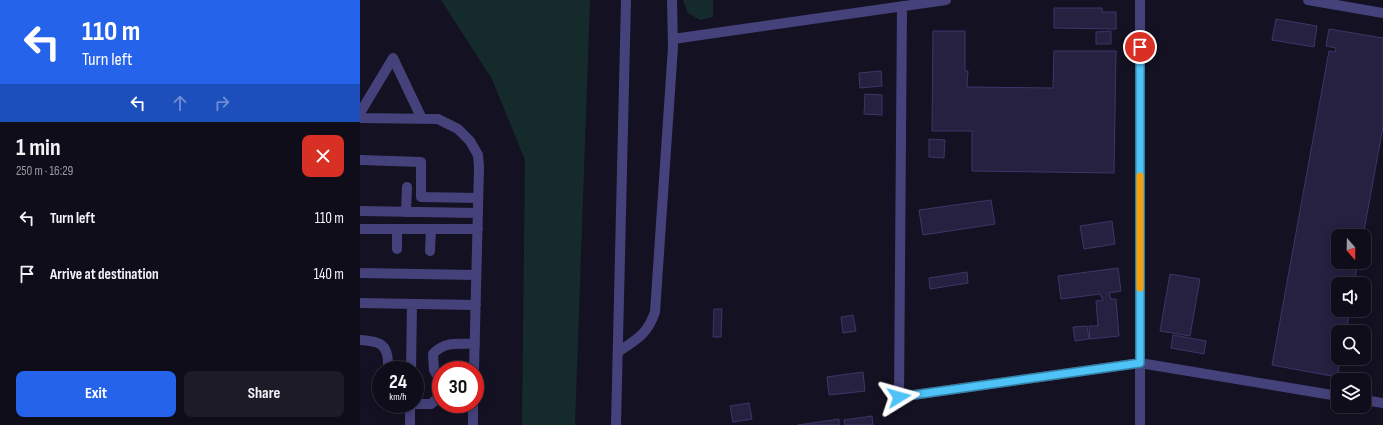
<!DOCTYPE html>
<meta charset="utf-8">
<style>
:root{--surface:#0f0d1a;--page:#1d1b27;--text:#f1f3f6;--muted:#9b9ca2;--line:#2f2d39;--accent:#2563eb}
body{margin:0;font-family:"Sofia Sans Condensed",sans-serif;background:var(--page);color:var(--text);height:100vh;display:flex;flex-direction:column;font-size:15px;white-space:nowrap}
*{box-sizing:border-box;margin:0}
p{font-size:13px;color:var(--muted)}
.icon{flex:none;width:22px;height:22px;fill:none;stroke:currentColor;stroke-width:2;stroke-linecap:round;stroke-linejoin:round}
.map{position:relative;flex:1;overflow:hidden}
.details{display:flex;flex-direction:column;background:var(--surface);width:360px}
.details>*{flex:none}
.hud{background:#2563eb;color:#fff;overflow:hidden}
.needle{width:26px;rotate:160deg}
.buttons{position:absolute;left:971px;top:229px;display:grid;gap:8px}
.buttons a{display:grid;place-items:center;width:40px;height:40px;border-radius:8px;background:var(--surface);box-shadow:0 2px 10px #0003,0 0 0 1px var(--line);font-size:20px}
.speed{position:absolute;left:12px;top:361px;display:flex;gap:8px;font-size:20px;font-weight:700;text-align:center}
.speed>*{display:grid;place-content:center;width:52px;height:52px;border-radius:50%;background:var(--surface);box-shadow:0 2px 10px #0003,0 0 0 1px var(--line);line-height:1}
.speed small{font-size:10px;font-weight:400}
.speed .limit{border:6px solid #d22;background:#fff;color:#111}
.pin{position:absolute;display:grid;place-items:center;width:34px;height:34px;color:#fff;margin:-17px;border:2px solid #fff;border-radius:50%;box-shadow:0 1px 4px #0007}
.me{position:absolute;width:44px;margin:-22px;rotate:82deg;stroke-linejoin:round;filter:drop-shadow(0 0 3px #0008)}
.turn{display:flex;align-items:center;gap:14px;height:84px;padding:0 16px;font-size:18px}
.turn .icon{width:52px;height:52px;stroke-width:2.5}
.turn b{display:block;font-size:28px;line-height:34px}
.lanes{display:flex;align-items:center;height:38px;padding:0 16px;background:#0003;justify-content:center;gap:20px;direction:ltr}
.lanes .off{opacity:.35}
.round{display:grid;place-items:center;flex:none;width:42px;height:42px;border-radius:8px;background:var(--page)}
.summary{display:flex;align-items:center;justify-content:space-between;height:68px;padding:0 16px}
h1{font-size:24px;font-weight:700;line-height:30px}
.action{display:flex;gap:8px;margin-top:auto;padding:8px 16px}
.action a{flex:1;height:46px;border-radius:8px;background:var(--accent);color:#fff;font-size:16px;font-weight:700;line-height:46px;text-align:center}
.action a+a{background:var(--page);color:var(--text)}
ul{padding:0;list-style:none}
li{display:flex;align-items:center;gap:12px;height:56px;padding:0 16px}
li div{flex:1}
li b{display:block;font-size:15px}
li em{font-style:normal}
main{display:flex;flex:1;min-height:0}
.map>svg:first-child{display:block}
.green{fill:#152b2b}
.building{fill:#262041;stroke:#3f356a}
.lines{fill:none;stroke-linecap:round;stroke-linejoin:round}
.minor{stroke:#45427b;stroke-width:10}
.route-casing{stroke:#337fa1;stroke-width:10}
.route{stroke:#4fc3f7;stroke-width:7}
.slow{stroke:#f59e0b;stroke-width:7}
</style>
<main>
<section class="details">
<div class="hud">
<div class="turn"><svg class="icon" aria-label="left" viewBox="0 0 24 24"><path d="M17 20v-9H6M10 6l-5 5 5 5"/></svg><div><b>110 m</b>Turn left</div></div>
<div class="lanes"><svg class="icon" aria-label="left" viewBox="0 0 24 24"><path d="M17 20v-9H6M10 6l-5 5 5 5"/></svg><svg class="icon off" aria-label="ahead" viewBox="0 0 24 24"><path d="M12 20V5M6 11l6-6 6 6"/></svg><svg class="icon off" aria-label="right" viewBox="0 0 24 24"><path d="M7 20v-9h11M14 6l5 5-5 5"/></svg></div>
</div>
<div class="summary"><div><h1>1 min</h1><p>250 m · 16:29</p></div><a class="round" style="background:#d93025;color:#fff"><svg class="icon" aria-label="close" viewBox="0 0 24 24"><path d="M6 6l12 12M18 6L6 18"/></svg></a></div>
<ul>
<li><svg class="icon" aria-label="left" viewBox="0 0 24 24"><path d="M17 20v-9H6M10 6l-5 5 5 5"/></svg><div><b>Turn left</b></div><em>110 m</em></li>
<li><svg class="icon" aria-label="arrive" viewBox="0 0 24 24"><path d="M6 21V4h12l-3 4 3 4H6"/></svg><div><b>Arrive at destination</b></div><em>140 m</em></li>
</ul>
<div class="action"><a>Exit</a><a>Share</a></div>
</section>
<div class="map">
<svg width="1023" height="425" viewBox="0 0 1023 425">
<rect width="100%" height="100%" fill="#141122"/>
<path class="green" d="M81,0H230L215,425H162L165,160L132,79Z
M323,0H353V17L340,20L328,13Z"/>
<path class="building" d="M694,8H742V12H756V29L694,28Z
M916,19L957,26L954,47L912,40Z
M969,29L1023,38V127L1003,236H978V262H998L994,284H978V310H990L986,332H978V358H981L977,377L912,365L969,51L975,52L976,48L966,46Z
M573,31H605V71H608L607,87L693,88L694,51H756L754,173L612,171V131H572Z
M751,31V44H736V32Z
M521,71L522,86L500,88L499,73Z
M505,94L522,95V115L504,114Z
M569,139L585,140L584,158L569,157Z
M631,200L635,224L563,235L559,210Z
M752,221L755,244L724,249L720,226Z
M758,268L761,291L749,293L751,299H756L759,336L730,339L729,326H738L736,301L743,300L740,294L701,299L698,276Z
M607,272L608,283L570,289L569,278Z
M810,274L840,279L830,336L800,331Z
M354,309H362L361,337H353Z
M493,315L496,331L483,333L481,317Z
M727,326L729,339L715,341L713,327Z
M813,335L846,341L844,354L811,348Z
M503,372L505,391L469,395L467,377Z
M389,403L392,419L373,422L370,406Z
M512,416L513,425H485L484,420Z
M479,419V425H438Z"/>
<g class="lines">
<path class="minor" d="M948,0L1023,13
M542,6L539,397L780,363L978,396
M313,39L586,0
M0,113L33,58L62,119
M0,118L78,119L98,129L110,141L118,155L119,167L114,370
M0,160L61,162V197L118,198
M0,211L118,213
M46,212L47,187
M0,229H118
M37,249V229
M70,251L71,229
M0,273L116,275
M0,303L116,305
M0,340C20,341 29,344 28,367L25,370
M258,352C277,339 287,335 295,312L313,47L312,0
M51,370L52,304
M21,373L17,385L21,396
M81,382L74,370L73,354C85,341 98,344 115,344
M1004,400L1023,403
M39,404H71L79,397L81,393
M50,425V404
M113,425V404
M256,425L266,0
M780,425V0"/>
</g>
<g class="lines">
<defs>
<path id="route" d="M539,397L780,363V47"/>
</defs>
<use href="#route" class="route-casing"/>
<use href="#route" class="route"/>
<path class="slow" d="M780,288V176"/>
</g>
</svg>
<div class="buttons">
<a><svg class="needle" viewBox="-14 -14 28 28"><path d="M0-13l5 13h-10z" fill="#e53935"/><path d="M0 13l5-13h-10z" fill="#9b9ca2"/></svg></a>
<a><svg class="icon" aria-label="sound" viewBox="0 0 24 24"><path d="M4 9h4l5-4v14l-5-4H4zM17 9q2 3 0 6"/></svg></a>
<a><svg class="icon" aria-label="search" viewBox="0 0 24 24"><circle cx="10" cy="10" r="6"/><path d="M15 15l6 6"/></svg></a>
<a><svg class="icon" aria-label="layers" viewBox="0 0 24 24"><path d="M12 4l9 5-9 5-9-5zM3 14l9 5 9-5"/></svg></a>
</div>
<div class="speed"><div>24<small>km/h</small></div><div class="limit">30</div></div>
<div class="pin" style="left:780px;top:47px;background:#d93025"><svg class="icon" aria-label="arrive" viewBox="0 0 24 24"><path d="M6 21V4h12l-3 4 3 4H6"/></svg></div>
<svg class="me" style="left:539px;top:397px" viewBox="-20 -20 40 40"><path d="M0-17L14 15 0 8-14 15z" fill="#4fc3f7" stroke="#fff" stroke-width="4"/></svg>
</div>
</main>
